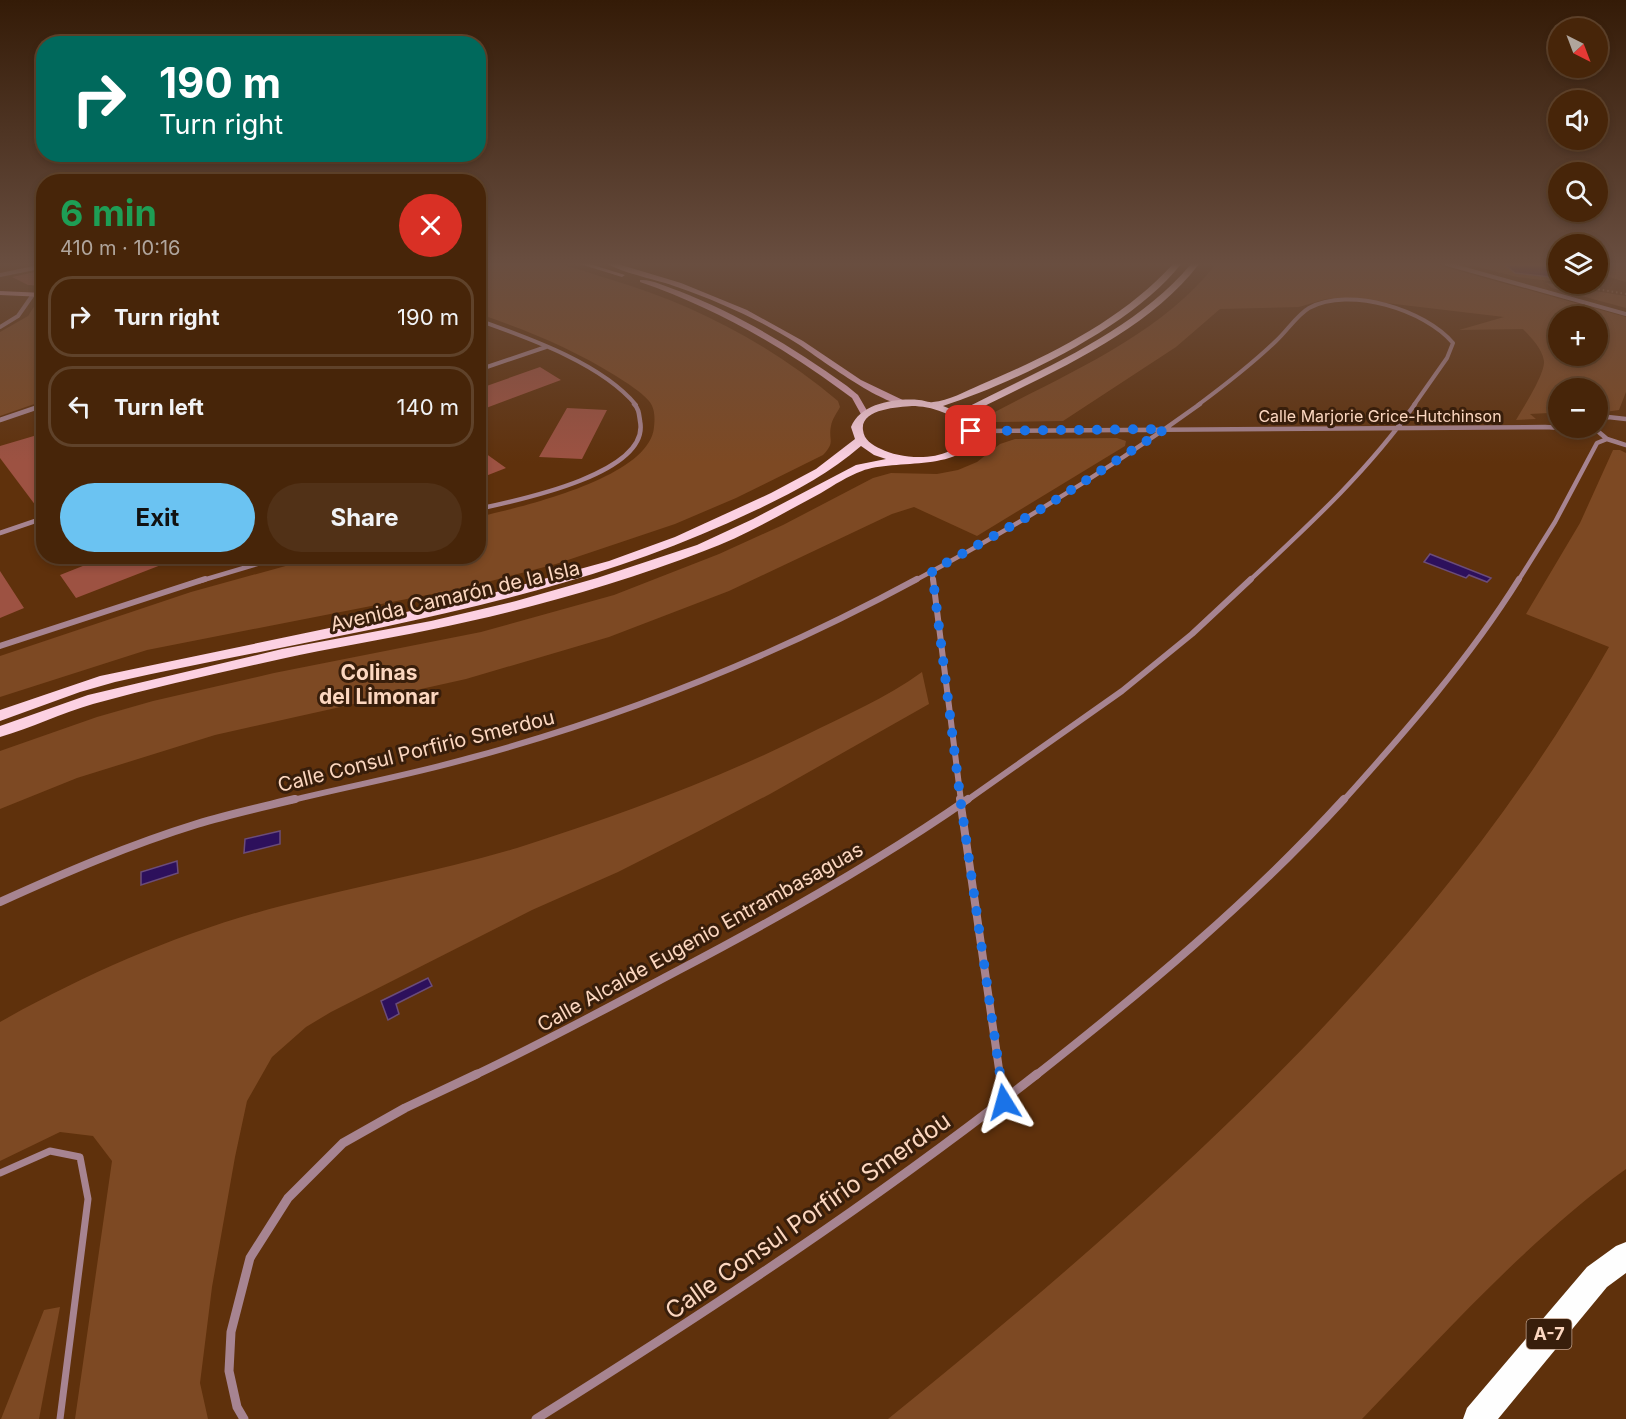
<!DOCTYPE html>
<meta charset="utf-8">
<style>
:root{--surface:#472509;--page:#513117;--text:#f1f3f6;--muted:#b0a59c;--line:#5f422a;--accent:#6bc3f2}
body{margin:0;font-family:Inter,sans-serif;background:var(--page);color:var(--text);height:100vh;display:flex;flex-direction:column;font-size:22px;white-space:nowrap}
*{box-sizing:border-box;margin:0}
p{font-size:20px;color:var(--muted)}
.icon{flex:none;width:33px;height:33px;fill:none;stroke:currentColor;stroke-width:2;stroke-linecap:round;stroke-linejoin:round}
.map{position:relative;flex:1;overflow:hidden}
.details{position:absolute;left:36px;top:174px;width:450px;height:390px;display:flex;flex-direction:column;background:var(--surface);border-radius:24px;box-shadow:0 3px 9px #0003,0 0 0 2px var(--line)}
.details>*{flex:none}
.guide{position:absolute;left:36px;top:36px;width:450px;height:126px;border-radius:24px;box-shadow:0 3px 9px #0003,0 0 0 2px var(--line);background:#00695c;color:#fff;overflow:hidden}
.needle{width:39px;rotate:138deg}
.tools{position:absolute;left:1548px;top:18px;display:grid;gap:12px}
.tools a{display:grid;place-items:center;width:60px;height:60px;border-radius:50%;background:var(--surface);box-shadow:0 3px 9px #0003,0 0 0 2px var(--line);font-size:30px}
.pin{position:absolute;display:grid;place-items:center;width:51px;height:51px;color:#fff;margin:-26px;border-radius:12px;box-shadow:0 3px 9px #0006}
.me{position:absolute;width:66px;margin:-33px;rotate:352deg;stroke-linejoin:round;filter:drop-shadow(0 0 4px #0008)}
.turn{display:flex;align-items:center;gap:21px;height:126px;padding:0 24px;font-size:27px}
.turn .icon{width:78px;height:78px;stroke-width:2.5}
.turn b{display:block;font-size:42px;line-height:51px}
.round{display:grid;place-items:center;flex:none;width:63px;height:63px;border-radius:32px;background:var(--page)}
.summary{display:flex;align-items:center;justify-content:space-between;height:102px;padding:0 24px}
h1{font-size:36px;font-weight:700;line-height:45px;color:#1e9e55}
.button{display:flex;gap:12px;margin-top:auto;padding:12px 24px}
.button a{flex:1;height:69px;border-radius:36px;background:var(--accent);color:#111;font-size:24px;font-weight:700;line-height:69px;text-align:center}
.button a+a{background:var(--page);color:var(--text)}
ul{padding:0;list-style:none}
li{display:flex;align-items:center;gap:18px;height:81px;margin:0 12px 9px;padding:0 12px;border:3px solid var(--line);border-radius:24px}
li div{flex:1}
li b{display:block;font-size:22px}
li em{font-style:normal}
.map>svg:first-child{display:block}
.green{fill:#7d4923;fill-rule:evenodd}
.water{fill:#2d105c;stroke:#6b4c7a;stroke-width:1.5}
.building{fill:#9d5242}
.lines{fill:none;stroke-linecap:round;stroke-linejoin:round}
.path{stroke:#956a4a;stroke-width:2;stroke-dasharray:1.5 3;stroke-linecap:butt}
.lane{stroke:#a78491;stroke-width:7}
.street-far4{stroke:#a78491;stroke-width:4}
.street-far3{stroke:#a78491;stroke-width:4.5}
.street-far2{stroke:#a78491;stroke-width:6}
.street-far1{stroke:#a78491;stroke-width:8}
.street{stroke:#a78491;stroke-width:9}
.secondary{fill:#e1aac0;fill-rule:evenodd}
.primary{fill:#fcd1e2;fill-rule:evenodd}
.highway{fill:#fefefe;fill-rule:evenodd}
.route{stroke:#1a73e8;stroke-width:10;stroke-dasharray:0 18}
.labels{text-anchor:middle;stroke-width:6;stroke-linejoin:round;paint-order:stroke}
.far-street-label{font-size:16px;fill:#fcd7c0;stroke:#381e0b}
.shield{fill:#381e0b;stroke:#c1a08a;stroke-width:1.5}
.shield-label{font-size:18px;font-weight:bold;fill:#fcd7c0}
.street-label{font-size:20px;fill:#fcd7c0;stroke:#381e0b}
.neighbourhood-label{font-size:21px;font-weight:bold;fill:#fcd7c0;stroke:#381e0b}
.near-street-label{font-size:24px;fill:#fcd7c0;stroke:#381e0b}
</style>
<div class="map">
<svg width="1626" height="1419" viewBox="0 0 1626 1419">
<rect width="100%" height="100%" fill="#5f310c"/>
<path class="green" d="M479,264C503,264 532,260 556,264C574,267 592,274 609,279C694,304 770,344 838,401L840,407C837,413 832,419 831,426C828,441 836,441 823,455L736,498L675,524L556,564L468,587L147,650L0,697V656L191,592L318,557L478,556L479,517C520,507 650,478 654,427C655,418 655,408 649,401C640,391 627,383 616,376C573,349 527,330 479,314Z
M1216,264H1434L1626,317V392L1619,410L1598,413V388H1558V419L1549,413L1530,414L1536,419L1516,420C1523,408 1545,374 1544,361C1542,348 1531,338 1523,329L1459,330L1504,317L1344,298L1326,299L1299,307L1220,309L1176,347L1063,421L993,422L988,418L991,414C1070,372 1159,336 1216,264ZM1558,316H1598V356H1558Z
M1466,264H1558L1515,273L1557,278L1558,282L1517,277Z
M1598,264H1626V282L1598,274Z
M1546,283L1626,296V308L1552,288Z
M43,299V401L0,416V332L28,316L37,302Z
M1117,438L1126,441L1125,446L977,536L914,507L892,514L729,591L609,637L466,679L215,735L77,778L0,809V751L97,717L153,701L274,673L481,632L614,595L719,554L783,525L873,478L891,473L937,474L958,470L977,462L1000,444L1015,439Z
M1613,450H1620L1626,453V1169C1528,1240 1446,1332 1362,1419H888C1161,1197 1434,958 1609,647L1526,614L1580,523Z
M922,672L929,704L770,794L697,832L618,872L532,910L331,1012L306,1027L272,1057L247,1101L235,1157L212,1287L200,1383L208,1419H75L112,1161L93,1136L60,1132L0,1161V1022C89,972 186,930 285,905C362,885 441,871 517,848C614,817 713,781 804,736C844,716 886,698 922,672Z
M60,1307L39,1419H1L44,1310Z"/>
<path class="water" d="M1505,265L1558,266V278L1515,273Z
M1430,554L1491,578L1487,582L1469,575L1466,578L1424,562Z
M280,831V844L244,853L245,839Z
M177,861L178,873L141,885V872Z
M428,978L432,986L396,1004L399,1014L388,1020L381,1001Z"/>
<path class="building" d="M44,270V286L28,285L12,277Z
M540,367L561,380L478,411V389Z
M567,408L607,410L582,459L539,457Z
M44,433V514H42L0,458V446Z
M478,448L506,468L478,479Z
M108,556H178L179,558L76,598L60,575Z
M0,571L24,608L0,618Z"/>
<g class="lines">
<path class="path" d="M1585,287L1626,294"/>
<path class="lane" d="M0,1173L50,1151L80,1157L88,1199L60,1419"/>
<path class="street-far4" d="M1447,264L1626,314
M0,275L44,266
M478,320C528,338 601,363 636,405
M0,327L18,316L32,296
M478,370L546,347
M1198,405C1225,385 1252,364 1276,341C1287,331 1297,315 1309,308C1350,286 1425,310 1453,343L1447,358L1414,405"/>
<path class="street-far3" d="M0,420L44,405
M1598,420L1608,417L1626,419
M1594,428L1607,439L1626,445
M971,431L1545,427L1595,430
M478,509C515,501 651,474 640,421C639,414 639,409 634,404
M0,533L44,518
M932,571L933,581
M200,581L284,556
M914,581C1013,528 1109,470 1200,404
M1249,581C1309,525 1368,471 1415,404
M1518,581L1555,522L1597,443L1607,439"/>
<path class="street-far2" d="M933,579L961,801
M0,646L205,579
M289,801C349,786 410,775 470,758C626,716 775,656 917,579
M966,801L1122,691L1192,634L1251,579
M1343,801C1406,731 1469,659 1519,579"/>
<path class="street-far1" d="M960,799L1000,1076
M0,902C64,873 129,845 197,824C229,814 262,807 295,799
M473,1076C543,1043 611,1006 679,970C778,918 876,863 968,799
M1035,1076C1143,991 1251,901 1344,799"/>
<path class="street" d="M1000,1074L1004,1102
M244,1419L237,1407L229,1371L231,1332L250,1258L288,1198L343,1143L405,1108L477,1074
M536,1419C708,1311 877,1200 1037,1074"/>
<path class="secondary" d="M580,264H590L625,275L622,277Z
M608,264H618L681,283L747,310L803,341L861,380L909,403C893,414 815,355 798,344C760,320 720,302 677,287C659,280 622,273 608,264Z
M640,280C652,279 667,287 679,291C740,315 794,348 847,386L858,395L869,414L862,416L852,398L841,390C778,344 713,307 640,282Z
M0,291L44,293V297L0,295Z"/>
<path class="primary" d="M1173,264H1181C1134,325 1017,382 943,406L958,412C1038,370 1131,335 1191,264H1199C1144,336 1044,375 965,416L972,422L977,431C968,474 894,458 862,471C848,476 834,485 821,493C783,513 745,536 704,551C616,585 522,611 429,630C380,640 330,648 281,659C218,673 155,687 93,704C61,713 32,728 0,737V726L88,695L282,649L431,621L516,601L597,578L697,545L753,519L856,465L886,459L874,455L861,446C822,480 774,502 728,523C534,610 320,636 115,682L80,692L0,721V710L100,676L478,597L609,561L675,537L771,493L816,469L855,439L851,427C861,403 896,398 919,400C923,400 928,403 933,402C948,401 966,391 980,385C1049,356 1122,320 1173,264ZM912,406C930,406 958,414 967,431C959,463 904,461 881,449C872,445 864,440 863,430C860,409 898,407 912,406Z"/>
<path class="highway" d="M1626,1242V1273L1607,1287L1498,1419H1463L1467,1408L1587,1267L1616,1246Z"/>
</g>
<linearGradient id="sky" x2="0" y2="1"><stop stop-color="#341b07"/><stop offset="0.57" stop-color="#694e40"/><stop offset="1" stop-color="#694e40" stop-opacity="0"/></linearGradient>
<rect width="1626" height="463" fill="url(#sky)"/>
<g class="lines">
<path class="route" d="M971,431L1165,429L1048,505L932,571L961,804L1004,1102"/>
</g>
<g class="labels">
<g class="far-street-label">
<text x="1380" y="422">Calle Marjorie Grice-Hutchinson</text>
</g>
<rect class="shield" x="1526.5" y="1319" width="45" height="30" rx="4.5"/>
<g class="shield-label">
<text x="1549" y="1340">A-7</text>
</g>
<g class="street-label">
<text transform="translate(455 596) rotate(-13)" y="7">Avenida Camarón de la Isla</text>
<text transform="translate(416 751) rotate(-14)" y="7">Calle Consul Porfirio Smerdou</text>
<text transform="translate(700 937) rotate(-29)" y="7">Calle Alcalde Eugenio Entrambasaguas</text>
</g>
<g class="neighbourhood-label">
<text x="379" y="680">Colinas<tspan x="379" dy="24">del Limonar</tspan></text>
</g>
<g class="near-street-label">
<text transform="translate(808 1216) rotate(-35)" y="8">Calle Consul Porfirio Smerdou</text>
</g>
</g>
</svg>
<div class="tools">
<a><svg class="needle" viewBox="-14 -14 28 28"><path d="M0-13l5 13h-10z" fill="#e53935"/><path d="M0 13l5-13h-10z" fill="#b0a59c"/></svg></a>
<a><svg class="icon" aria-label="sound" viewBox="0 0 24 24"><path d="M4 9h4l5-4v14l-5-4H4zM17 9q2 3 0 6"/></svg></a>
<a><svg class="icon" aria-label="search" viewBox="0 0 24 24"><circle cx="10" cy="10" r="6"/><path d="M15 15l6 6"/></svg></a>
<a><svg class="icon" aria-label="layers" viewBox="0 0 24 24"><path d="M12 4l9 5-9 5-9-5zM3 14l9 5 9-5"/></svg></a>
<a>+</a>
<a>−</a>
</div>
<div class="pin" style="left:971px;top:431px;background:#d93025"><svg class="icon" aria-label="arrive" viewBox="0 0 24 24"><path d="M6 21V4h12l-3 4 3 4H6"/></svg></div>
<svg class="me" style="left:1004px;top:1102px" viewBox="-20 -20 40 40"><path d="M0-17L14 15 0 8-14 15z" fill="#1a73e8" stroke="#fff" stroke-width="4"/></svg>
<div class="guide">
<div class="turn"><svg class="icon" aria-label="right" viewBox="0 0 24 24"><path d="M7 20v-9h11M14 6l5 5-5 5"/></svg><div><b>190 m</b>Turn right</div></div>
</div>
<section class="details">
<div class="summary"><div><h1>6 min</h1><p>410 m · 10:16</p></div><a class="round" style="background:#d93025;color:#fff"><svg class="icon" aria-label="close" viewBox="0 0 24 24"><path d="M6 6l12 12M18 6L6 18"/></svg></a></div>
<ul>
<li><svg class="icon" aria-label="right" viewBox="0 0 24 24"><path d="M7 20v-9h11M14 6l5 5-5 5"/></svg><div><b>Turn right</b></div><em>190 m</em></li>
<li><svg class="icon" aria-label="left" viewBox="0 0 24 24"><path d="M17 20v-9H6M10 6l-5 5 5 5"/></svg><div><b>Turn left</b></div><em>140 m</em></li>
</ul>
<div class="button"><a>Exit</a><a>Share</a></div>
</section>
</div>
